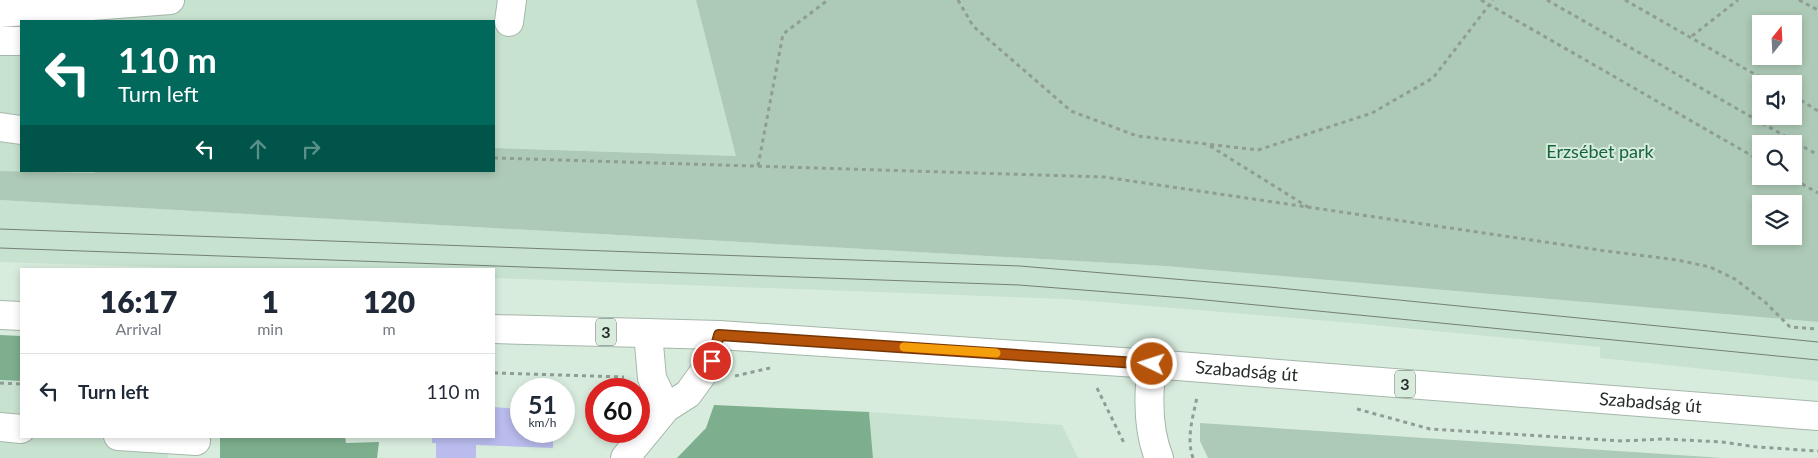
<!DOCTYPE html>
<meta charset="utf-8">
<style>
:root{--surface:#fff;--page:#f6f6f7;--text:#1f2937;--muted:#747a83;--line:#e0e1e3}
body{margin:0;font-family:Lato,sans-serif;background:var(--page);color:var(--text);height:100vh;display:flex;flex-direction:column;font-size:19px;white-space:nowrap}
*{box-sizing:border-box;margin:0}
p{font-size:16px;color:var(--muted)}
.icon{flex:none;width:28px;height:28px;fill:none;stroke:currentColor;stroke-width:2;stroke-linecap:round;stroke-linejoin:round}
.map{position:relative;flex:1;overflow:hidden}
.details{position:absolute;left:20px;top:268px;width:475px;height:170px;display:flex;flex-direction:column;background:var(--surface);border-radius:0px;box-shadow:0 2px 8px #0003}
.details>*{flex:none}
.guide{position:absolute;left:20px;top:20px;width:475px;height:152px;border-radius:0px;box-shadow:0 2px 8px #0003;background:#00695c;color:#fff;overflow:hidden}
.needle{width:32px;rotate:18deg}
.controls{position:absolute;left:1752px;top:15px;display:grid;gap:10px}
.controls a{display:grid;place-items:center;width:50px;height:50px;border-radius:0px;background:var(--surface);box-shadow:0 2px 8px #0003;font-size:25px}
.speed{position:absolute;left:510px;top:378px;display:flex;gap:10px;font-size:25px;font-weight:700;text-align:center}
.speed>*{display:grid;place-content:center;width:65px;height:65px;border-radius:50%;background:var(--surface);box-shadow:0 2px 8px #0003;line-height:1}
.speed small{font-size:12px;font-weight:400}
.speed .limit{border:8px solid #d22;background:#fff;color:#111}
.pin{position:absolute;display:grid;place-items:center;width:42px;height:42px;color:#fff;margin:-21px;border:2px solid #fff;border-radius:50%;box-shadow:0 1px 5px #0007}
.me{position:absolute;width:55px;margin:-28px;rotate:274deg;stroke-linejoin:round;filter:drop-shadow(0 0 4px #0008)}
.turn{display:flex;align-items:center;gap:18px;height:105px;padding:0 15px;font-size:22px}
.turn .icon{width:65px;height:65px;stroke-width:2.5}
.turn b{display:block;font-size:35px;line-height:42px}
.lanes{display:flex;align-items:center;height:48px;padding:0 15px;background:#0003;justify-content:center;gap:25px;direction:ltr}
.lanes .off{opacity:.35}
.eta{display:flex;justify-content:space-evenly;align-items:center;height:85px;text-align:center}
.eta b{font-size:30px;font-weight:800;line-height:35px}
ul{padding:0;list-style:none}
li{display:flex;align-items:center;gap:15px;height:75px;padding:0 15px;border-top:1px solid var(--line)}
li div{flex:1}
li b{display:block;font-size:19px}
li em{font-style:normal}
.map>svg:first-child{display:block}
.built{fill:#c8e2d0}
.green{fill:#adcab6;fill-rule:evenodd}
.forest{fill:#7dae8e}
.building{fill:#b9bced}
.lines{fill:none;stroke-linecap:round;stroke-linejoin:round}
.minor-casing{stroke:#a5b7aa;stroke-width:30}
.major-casing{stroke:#a5b7aa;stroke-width:30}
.path{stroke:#8f9d93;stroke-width:3;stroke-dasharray:4 4;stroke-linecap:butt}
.minor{stroke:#fff;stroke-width:28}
.major{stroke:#fff;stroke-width:28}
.tram{stroke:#737f76;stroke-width:1}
.route-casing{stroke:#753606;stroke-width:12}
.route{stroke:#b45309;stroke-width:9}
.slow{stroke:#f59e0b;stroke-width:9}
.labels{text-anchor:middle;stroke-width:4;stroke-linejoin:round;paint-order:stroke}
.shield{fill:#d8ecde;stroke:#5c675f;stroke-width:1}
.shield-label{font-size:16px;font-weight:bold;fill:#272e29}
.park-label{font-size:18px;fill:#16643b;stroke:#d8ecde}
.street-label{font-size:18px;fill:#272e29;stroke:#d8ecde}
</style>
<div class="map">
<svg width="1818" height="458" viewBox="0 0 1818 458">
<rect width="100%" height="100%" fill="#d8ecde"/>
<path class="built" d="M0,0H696L737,156L494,148V21H21V171H95V173L0,171Z
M0,200L1165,266L1818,322V381L1600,358V347L1341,322L1065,299L494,278V269H216L0,262Z
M0,381H21V436H169L168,458H0Z
M869,412L1062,425L1078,458H873Z"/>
<path class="green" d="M696,0H1818V322L1165,266L0,200V171L95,173V171H494V148L736,156ZM1761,24H1794V56H1761ZM1761,84H1794V116H1761ZM1761,144H1794V176H1761ZM1761,204H1794V236H1761Z
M1200,423L1723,458H1208L1200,441Z"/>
<path class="forest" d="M0,335L21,336V381L0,380Z
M714,405L869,412L873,458H677L706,428Z
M220,436H345L346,443L379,442L377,458H220Z"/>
<path class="building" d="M494,407L521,409V431H553V448L476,445V458H436V443H432V436H494Z"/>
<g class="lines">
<defs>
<path id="minor" d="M0,13L170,0
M509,22L512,0
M0,41H21
M0,127L21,130
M648,333L652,378L666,408
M1152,364C1148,395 1147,429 1159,458
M0,427L21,429
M118,436L196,441
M625,458L666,408L688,394L712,361L719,335"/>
<g id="major">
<path d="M0,315L21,316"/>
<path id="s1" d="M494,329L719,335L1152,364L1818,416"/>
</g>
</defs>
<use href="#minor" class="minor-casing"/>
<use href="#major" class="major-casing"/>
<path class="path" d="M958,0L973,26L1071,111L1137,136L1258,150L1372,113L1433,78L1493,0
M1481,0L1761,161
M1547,0L1818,155
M1625,0L1772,84
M1799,0L1818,10
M1692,36L1738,0
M1794,96L1818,111
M1210,146L1308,207
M494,158L1104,177L1606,251L1677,260L1710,267L1735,279L1766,303L1790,327L1818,329
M758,166L783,34L828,0
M1788,176L1818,193
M494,373L624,377
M735,376L770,368
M0,383L21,384
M1097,388L1125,445
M1357,409L1430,429L1622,441L1664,439L1722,442L1757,447L1818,451
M1193,458C1186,438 1193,417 1197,397"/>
<use href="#minor" class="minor"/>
<use href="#major" class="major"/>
<path class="tram" d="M0,229L1020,266L1269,287L1818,342
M0,248L1019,285L1185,298L1818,360"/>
</g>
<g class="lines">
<defs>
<path id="route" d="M712,361L719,335L1152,364"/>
</defs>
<use href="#route" class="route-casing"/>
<use href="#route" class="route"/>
<path class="slow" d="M904,347L996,353"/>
</g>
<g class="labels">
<g class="shield">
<rect x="596" y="318.5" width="20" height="27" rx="4"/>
<rect x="1395" y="370.5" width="20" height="27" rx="4"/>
</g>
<g class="shield-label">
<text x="606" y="338">3</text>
<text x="1405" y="390">3</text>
</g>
<g class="park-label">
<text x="1600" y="158">Erzsébet park</text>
</g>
<g class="street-label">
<text dy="6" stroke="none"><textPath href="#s1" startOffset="754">Szabadság út</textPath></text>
<text dy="6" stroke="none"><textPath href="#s1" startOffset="1159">Szabadság út</textPath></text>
</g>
</g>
</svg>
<div class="controls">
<a><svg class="needle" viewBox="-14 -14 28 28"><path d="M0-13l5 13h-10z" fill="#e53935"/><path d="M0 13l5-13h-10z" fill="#747a83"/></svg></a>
<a><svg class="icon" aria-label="sound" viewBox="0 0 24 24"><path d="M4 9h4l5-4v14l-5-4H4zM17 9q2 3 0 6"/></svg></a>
<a><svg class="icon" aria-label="search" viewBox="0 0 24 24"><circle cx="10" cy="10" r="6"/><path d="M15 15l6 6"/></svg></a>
<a><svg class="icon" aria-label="layers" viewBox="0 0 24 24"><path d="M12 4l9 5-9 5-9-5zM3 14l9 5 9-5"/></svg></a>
</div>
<div class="speed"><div>51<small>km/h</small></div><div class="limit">60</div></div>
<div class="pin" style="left:712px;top:361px;background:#d93025"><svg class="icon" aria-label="arrive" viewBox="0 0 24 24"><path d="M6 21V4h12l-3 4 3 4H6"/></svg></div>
<svg class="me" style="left:1152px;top:364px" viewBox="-20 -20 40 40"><circle r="17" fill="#b45309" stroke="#fff" stroke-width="3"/><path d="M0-11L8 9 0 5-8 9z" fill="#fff"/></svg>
<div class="guide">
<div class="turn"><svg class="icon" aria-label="left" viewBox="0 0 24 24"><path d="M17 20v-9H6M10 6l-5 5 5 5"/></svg><div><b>110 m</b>Turn left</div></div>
<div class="lanes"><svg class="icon" aria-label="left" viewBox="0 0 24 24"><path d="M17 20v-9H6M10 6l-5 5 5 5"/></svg><svg class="icon off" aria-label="ahead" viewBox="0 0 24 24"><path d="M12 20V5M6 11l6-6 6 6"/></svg><svg class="icon off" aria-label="right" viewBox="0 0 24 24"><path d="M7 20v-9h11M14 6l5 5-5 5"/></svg></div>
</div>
<section class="details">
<div class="eta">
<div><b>16:17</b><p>Arrival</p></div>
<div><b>1</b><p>min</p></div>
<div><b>120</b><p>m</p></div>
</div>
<ul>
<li><svg class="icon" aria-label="left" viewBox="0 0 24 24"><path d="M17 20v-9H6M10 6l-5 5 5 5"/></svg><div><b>Turn left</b></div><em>110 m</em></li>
</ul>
</section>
</div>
